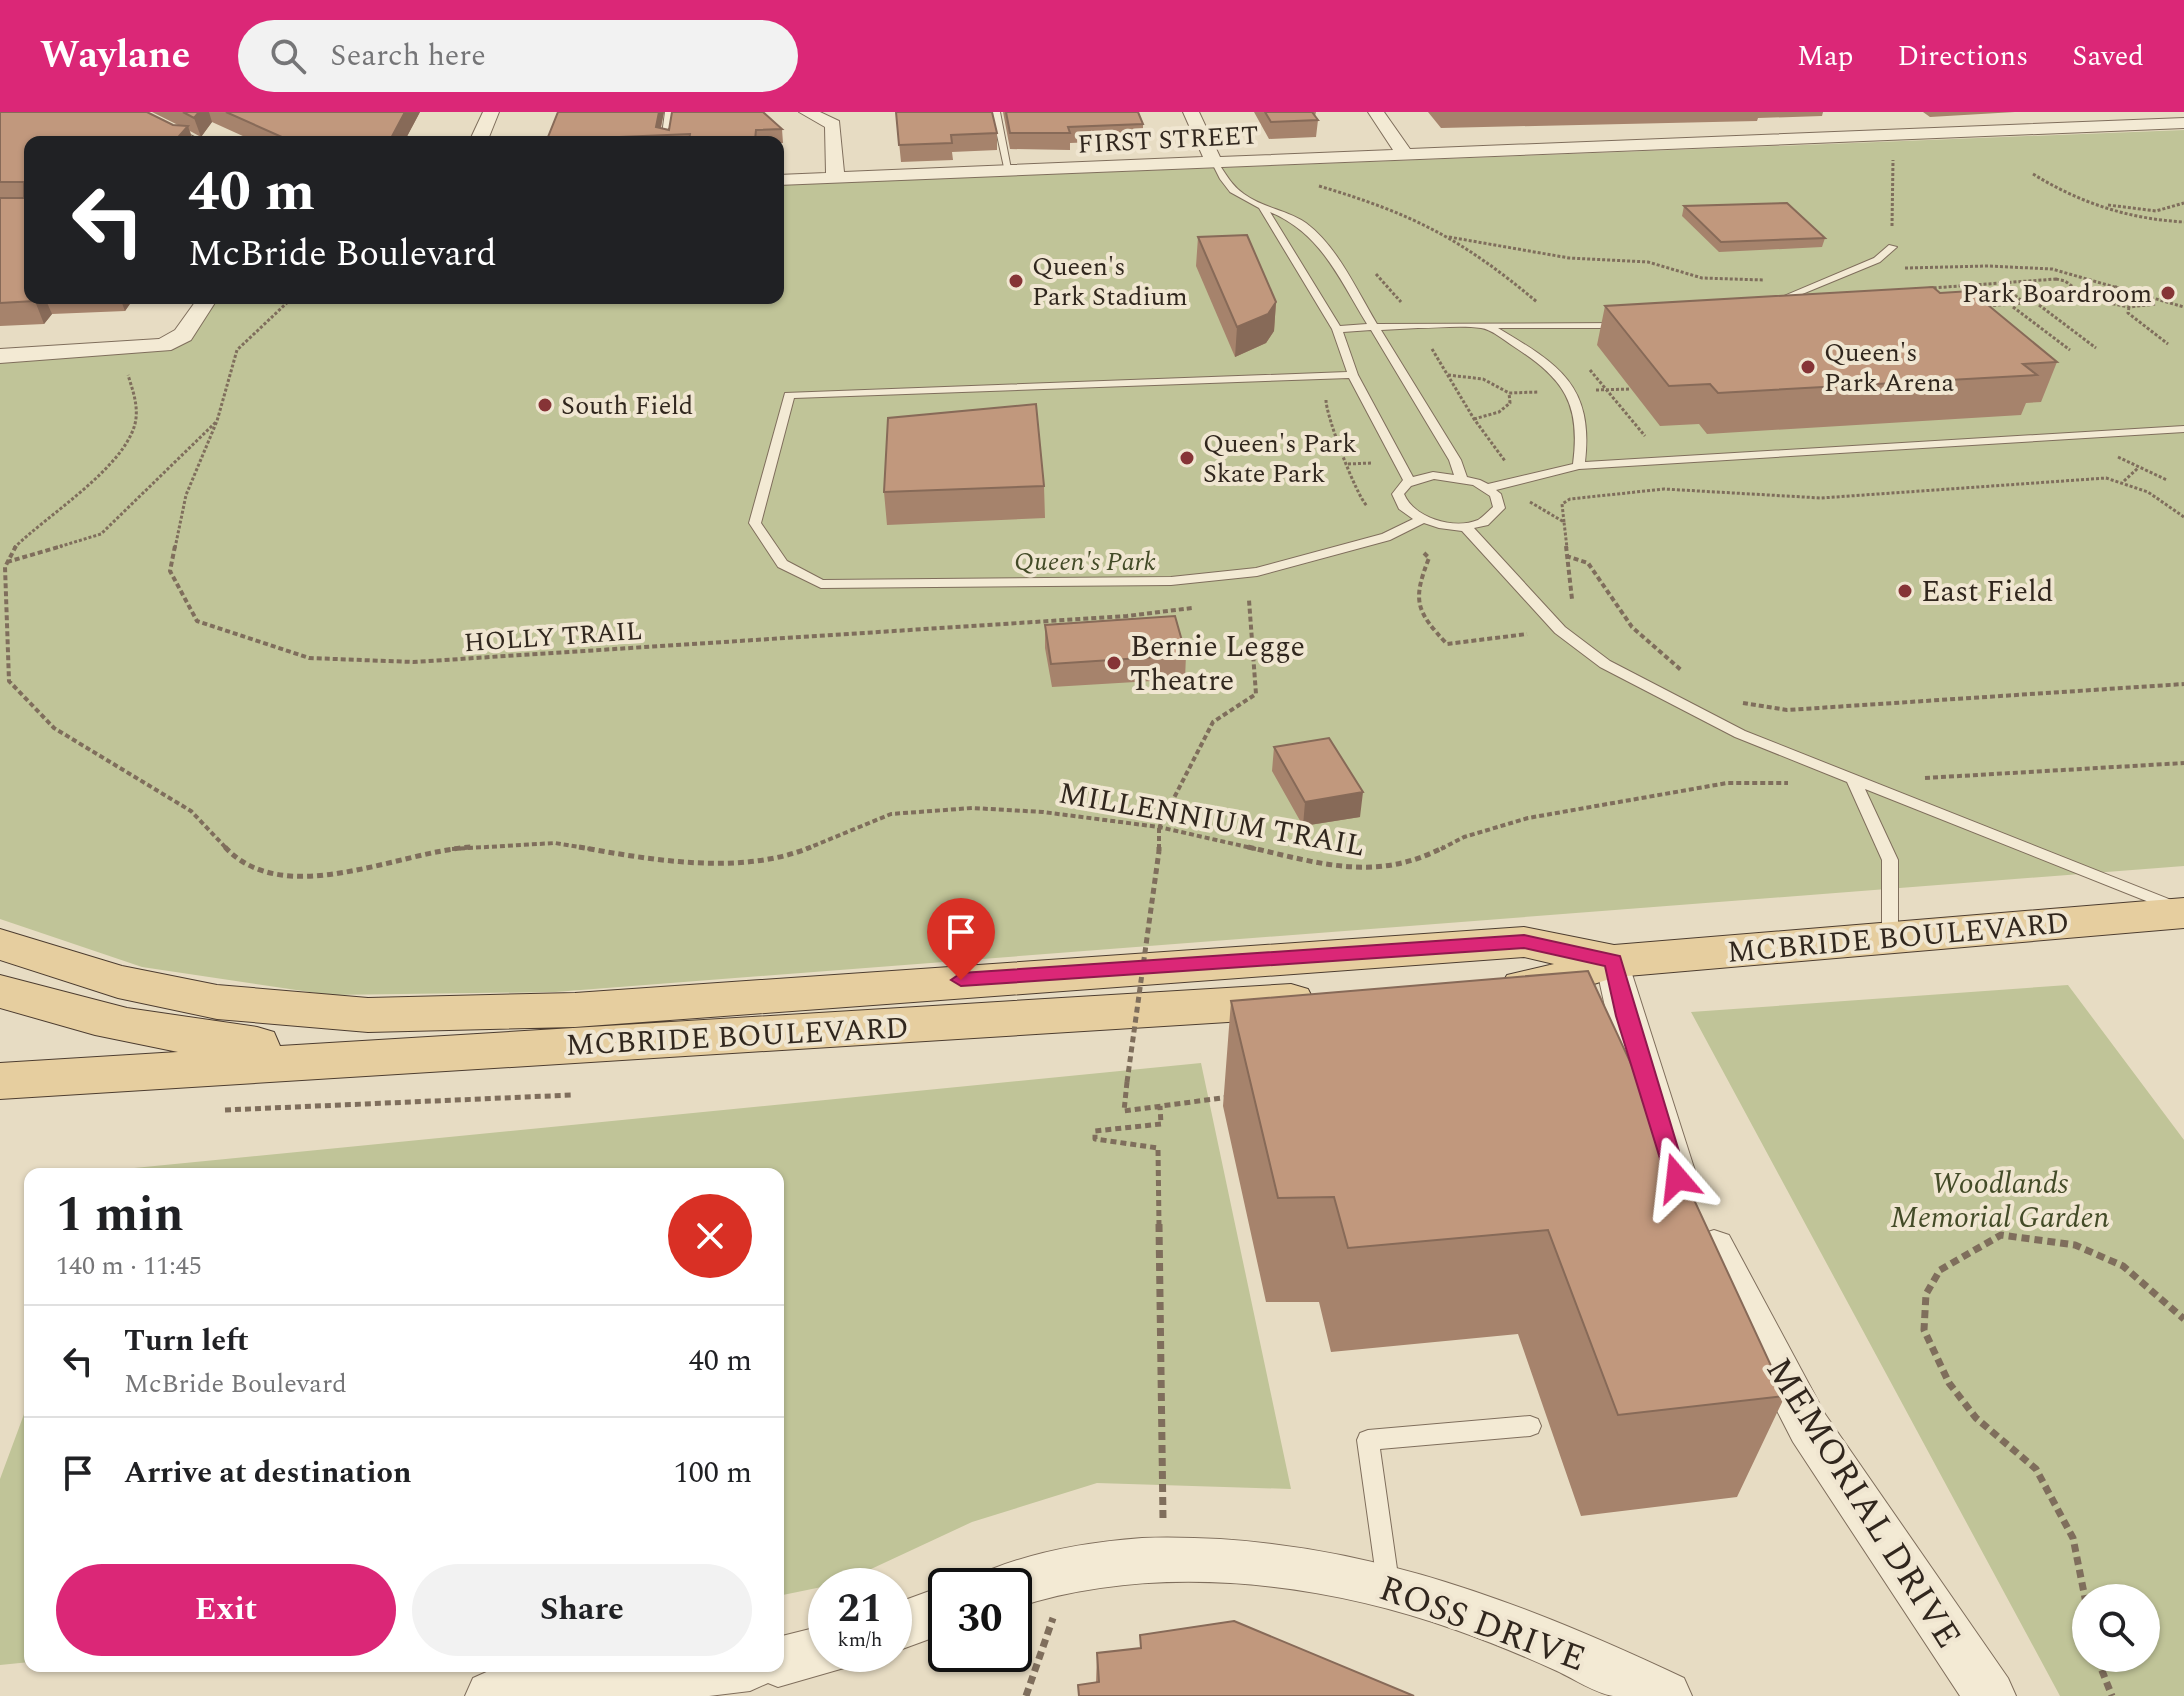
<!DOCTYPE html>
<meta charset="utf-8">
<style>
:root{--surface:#fff;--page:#f2f2f2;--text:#202124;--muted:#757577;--line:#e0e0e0;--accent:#db2777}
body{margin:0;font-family:Spectral,serif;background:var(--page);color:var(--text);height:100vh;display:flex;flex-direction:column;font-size:30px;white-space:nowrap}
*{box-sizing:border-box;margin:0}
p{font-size:26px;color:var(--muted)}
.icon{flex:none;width:44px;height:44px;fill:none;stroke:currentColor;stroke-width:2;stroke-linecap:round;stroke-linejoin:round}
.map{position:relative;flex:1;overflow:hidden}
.side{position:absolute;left:24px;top:1056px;width:760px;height:504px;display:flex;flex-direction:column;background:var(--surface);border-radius:16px;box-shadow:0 2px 6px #0004}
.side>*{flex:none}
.top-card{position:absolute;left:24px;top:24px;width:760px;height:168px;border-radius:16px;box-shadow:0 2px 6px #0004;background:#202124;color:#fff;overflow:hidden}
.tools{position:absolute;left:2072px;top:1472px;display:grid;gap:16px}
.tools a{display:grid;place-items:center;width:88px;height:88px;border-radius:50%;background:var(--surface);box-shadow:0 2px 6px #0004;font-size:40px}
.speed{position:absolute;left:808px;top:1456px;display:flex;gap:16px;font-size:40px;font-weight:700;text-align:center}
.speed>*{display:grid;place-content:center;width:104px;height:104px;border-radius:50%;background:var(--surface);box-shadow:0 2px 6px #0004;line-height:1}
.speed small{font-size:20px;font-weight:400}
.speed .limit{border:4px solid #111;border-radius:12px;background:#fff;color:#111}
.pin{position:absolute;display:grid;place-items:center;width:68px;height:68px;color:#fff;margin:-82px -34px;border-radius:50% 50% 50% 0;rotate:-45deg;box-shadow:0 0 8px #0007}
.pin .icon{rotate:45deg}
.me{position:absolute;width:88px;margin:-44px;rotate:343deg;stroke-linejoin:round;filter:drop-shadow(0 0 6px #0008)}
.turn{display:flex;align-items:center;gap:28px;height:168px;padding:0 32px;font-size:36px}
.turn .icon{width:104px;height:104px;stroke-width:2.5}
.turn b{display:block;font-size:56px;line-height:68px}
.round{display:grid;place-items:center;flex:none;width:84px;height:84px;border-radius:42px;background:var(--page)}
.summary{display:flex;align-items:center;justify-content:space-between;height:136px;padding:0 32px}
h1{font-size:48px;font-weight:700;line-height:60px}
.primary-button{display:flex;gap:16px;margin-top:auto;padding:16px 32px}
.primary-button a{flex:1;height:92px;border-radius:48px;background:var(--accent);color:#fff;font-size:32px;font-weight:700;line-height:92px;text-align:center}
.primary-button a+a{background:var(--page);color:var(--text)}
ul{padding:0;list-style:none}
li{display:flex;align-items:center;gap:24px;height:112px;padding:0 32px;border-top:2px solid var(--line)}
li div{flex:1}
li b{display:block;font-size:30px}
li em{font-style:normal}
header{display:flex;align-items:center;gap:48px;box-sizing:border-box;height:112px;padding:0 40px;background:var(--accent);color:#fff}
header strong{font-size:38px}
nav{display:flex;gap:44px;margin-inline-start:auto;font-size:28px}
.search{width:560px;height:72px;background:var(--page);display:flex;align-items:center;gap:20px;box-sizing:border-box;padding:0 28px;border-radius:44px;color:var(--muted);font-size:30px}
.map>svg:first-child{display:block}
.green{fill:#c0c498;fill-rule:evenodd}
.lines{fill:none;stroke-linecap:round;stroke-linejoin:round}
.lane-casing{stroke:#7f6e5c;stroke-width:2}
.street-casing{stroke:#7f6e5c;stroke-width:2}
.primary-casing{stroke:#4d3d30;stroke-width:2}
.path-far3{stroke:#7f6e5c;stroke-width:3;stroke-dasharray:3 2;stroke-linecap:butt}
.path-far2{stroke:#7f6e5c;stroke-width:4;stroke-dasharray:5 3;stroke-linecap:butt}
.path-far1{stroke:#7f6e5c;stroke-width:5;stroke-dasharray:6 4;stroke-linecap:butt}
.path{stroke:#7f6e5c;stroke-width:7;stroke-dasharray:8 5;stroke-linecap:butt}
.lane{fill:#f3ead4;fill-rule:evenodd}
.street{fill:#f3ead4;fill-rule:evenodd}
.primary{fill:#e6ce9f;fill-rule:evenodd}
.path-bridge{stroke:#7f6e5c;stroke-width:5;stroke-dasharray:6 4;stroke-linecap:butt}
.wall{fill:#a6836c}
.shaded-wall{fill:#876a58}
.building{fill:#c1987d;stroke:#876a58;stroke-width:2}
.route{fill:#db2777;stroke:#8e194d;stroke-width:2}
.poi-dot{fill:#863436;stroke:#f0e6d1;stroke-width:3}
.labels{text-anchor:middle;stroke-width:8;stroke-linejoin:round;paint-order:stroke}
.far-street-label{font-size:26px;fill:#31271e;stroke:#f0e6d1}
.far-poi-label{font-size:26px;fill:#31271e;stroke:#f0e6d1;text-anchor:start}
.far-park-label{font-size:26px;font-style:italic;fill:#434b27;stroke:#f0e6d1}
.poi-label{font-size:30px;fill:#31271e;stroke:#f0e6d1;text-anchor:start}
.street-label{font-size:30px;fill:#31271e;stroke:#f0e6d1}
.park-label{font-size:30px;font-style:italic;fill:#434b27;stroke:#f0e6d1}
.near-street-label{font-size:36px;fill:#31271e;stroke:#f0e6d1}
</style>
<header>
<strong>Waylane</strong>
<div class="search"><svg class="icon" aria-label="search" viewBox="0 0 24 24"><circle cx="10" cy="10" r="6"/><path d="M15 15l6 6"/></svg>Search here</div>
<nav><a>Map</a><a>Directions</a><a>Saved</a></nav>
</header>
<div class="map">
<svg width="2184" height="1584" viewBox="0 0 2184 1584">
<rect width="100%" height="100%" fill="#e7dcc3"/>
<path class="green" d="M2184,18V754L555,880L330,883L142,855L0,807V246L172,236L211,186H778V73Z
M2068,873L2184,1028V1584H2060L1691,900ZM2086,1486H2146V1546H2086Z
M1201,951L1291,1377L1097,1371L972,1410L841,1471L778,1484V1062H113L114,1058Z
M30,1286V1550L0,1553V1367Z"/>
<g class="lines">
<defs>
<path id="lane" d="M665,0H673L669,30H661Z
M992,0H1000L1012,62L1005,60Z
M1211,49H1217C1225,61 1232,74 1244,82C1263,96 1287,98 1306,111C1338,135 1357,179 1377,212L1626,211V215L1622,216H1498C1558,252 1594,273 1585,350L2184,314V320L1579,357L1496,378L1501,382L1505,396L1488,413L1474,416L1565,515L1610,549L1745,619L2184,793V804L1865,677L1898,748V825L1890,831L1884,829L1882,825V748L1847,670L1735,625L1600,555L1555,521L1462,419L1439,416L1424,411L1390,428L1257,464L1171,473L821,476L778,455L749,411L785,281L1347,260L1332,217L1259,96L1230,80L1220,67ZM1270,100C1322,122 1339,167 1367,212L1340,214ZM1418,216C1438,216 1461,213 1481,216C1491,217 1504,228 1513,234C1564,267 1581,291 1573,352L1488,372L1480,368L1467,365L1461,348L1381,218ZM1371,218L1449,348L1454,363L1433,360L1413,365L1358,263L1343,220ZM1349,266L1403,368L1392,382L1399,397L1413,407L1382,422L1256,456L1171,465L823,468L787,449L761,411L794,286ZM1434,367L1473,373L1490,384L1493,395C1488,399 1483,405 1478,408C1454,418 1414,406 1404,382L1411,374Z
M1889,133L1897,135L1880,150L1778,192L1770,190L1874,146Z
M1530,1304L1538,1307L1541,1314L1538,1321L1530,1324L1380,1337L1399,1471L1396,1479L1388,1482L1380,1479L1377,1471L1357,1328L1360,1321L1368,1318Z"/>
<path id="street" d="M124,0H145L204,30H181Z
M483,0H499L487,30H469Z
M799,0H820L839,9L844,60L1203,45L1183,0H1199L1220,45L1393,38L1368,0H1384L1410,37L2184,6V16L778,73V63L826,61L825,15Z
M198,186H218L191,228L171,238L0,251V237L159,227L175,218Z
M1613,837L1625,840L1696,1062L1690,1073L1676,1078L1662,1073L1656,1062L1607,904L1595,849L1601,840Z
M1714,1118L1729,1123L1825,1302L2008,1566L2016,1584H1960L1793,1330L1693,1135L1699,1123Z
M1142,1426C1341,1420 1507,1483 1684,1566L1692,1584C1666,1584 1638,1584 1613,1584C1595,1581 1574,1567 1557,1559C1524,1544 1490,1530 1456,1518C1319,1469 1154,1450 1014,1496V1474H985L992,1457C1040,1438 1090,1430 1142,1426Z
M946,1473V1521L894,1540V1492Z
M826,1513V1542H849L844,1556L778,1575L768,1571L750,1579L709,1584H465L473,1566L491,1558L530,1554H778V1525Z"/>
<path id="primary" d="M2184,786V816L1616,865L1534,891L1507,887L1500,875L1507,863L1554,852L1524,845L575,915L368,920L217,907L118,886L0,848V817L122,854L217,873L368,886L575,881L1524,815L1614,833Z
M0,863L127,896L257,915L274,920L280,934L1291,872L1308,877L1314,889L1308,901L1291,906L0,987V951L178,940L95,923L0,896Z"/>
</defs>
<use href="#lane" class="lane-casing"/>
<use href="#street" class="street-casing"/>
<use href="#primary" class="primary-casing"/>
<path class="path-far3" d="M2033,62C2080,91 2129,107 2184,110
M1319,74C1413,102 1462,127 1537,190
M2108,93L2156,99L2184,91
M1892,114L1893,48
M1449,125L1569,146L1648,150L1702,166L1764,168
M1905,156L1988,154L2052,157L2184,195
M1376,162L1401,190
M2056,167L2065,169L2088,186L1948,197L1918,177Z
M1999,171L2026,192
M2088,187L2129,195L2156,192
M2114,190L2108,182L2117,174
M2039,193L2096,236
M2013,195L2070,238
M2129,195L2128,201L2168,232
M1432,237L1474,307L1505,349
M1590,258L1645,324
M1448,263L1483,267L1509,281L1538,280
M1596,278L1631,277
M1326,288C1326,304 1356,383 1367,394
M1474,307L1499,300L1510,291L1509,281
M2118,345L2167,368
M1348,352L1371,351
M2124,369L2138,356
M1530,390L1564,410L1567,436
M1564,410L1562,392L1570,387L1664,377L1821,386L2106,366L2148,380L2184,405
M14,436C47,403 123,357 135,312C139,295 133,279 128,263
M55,436L101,422L216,310
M175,436L186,383L217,309L237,238L292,186"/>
<path class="path-far2" d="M16,434L5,455L9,569L54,616L191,699L227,737
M175,434L170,459L197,509L309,546L413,550L1127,504L1192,496
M1566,434L1572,487
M1424,441L1429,446C1412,489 1416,499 1447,532L1527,522
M1566,444L1588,451L1632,515L1681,558
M7,450L62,434
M1743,591L1787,598L2184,572
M1925,666L2184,651
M452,737L555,731L591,737
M806,737L891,702L972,696L1043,700L1159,715L1256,737
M1159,737V715L1213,610L1256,582L1249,488
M1441,737L1464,725L1528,706L1727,671H1788"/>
<path class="path-far1" d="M225,735C284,799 399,739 472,735
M579,735C651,748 742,764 811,735
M1159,735V739
M1248,735C1319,751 1376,771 1444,735
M1127,970L1124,999L1229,985
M225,998L572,983
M1159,1114L1158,1036L1095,1027V1019L1161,1012L1160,994"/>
<path class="path" d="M1159,1112L1163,1407
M2086,1491L2073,1426L2036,1357L1976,1306L1949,1271L1924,1218L1926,1182L1940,1158L2001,1123L2075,1133L2123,1154L2184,1207
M2097,1546L2112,1584
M1026,1584L1053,1506"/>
<use href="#lane" class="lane"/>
<use href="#street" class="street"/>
<use href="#primary" class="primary"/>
<path class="path-bridge" d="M1127,970L1159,739"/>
</g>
<path class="wall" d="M0,0L178,13L152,0H420L404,30H256L212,10L201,25L190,19L193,30L30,186H134L125,199L52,202L44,212L0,214Z
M558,0H664L661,16L669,18L782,17L783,31H778V30H546Z
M896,0L997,21V38L952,40L953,48L901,50Z
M1003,0H1138L1143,12V28L1070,31V38L1010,37Z
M1254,0H1316L1315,4L1318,8L1316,25L1269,27Z
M1428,0H1823L1822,4L1758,6L1757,9L1441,16Z
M1923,0H2015L1930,5Z
M1684,94L1825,126L1822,135L1719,140L1682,104Z
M1198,125L1276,190L1274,219L1266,231L1235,245L1196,154Z
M1940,181L2057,250L2041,290L2026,291L2021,303L1707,322L1699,312L1660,314L1597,233L1605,194Z
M1044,374L1045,406L887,413L884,380Z
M1045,513L1186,543L1185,567L1052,575L1045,536Z
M1274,635L1360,705L1303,714L1272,659Z
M1231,889L1785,1284L1737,1385L1581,1404L1518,1222L1331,1240L1319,1190H1266L1223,994Z
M1140,1523L1414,1584H1078V1573L1096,1571L1097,1541L1140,1536Z"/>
<path class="shaded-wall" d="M199,0H209L212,10L201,25L194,6Z
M405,0H420L404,30H389Z
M659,0H664L659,23L656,15Z
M188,14L193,30H174Z
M37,186H45L52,202L44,212L35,189Z
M120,186H134L125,199Z
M1276,190L1274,219L1266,231L1235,245L1237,215Z
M1363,680L1360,705L1303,714L1305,690Z"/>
<path class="building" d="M0,0H147L173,13L188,14L174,30H30V186H37L35,189L0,191V86H24V70H0Z
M183,0H199L194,6Z
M226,0H405L389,30H293Z
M558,0H659L656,15L669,18L672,0H763L782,17L756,18L755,28H749V30H689L690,22L620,25L619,30H546Z
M896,0H992L997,21L951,23L952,31L899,33Z
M1006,0H1138L1143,12L1068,15L1070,21H1010Z
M1265,0H1312L1318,8L1271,10Z
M1787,91L1825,126L1721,130L1684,94Z
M1247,123L1276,190L1268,202L1237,215L1198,125Z
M1933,175L1940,181L1971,179L2057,250L2023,252L2037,263L1718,281L1710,272L1669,274L1605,194Z
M1036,292L1044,374L884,380L888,306Z
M1175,504L1186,543L1051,552L1045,513Z
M1329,626L1363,680L1305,690L1274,635Z
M1588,859L1785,1284L1618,1303L1548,1118L1348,1136L1334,1085L1278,1086L1231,889Z
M1234,1509L1414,1584H1079L1078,1573L1099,1570L1097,1541L1141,1536L1140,1523Z"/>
<path class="route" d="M1524,823L1620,844L1687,1066L1684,1072H1669L1666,1066L1616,904L1605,854L1524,836L961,874L951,868L961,861Z"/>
<g class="poi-dot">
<circle cx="1016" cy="169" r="8"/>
<circle cx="2168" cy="181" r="8"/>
<circle cx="1808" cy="255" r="8"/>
<circle cx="545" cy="293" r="8"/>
<circle cx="1187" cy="346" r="8"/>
<circle cx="1905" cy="479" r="8"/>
<circle cx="1114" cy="551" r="8"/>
</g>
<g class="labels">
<g class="far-street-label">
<text transform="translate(1168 27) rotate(-3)" y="9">FIRST STREET</text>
<text transform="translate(553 524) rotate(-4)" y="9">HOLLY TRAIL</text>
</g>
<g class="far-poi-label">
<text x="1032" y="163">Queen's<tspan x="1032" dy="30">Park Stadium</tspan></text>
<text x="2152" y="190" text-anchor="end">Park Boardroom</text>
<text x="1824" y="249">Queen's<tspan x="1824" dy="30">Park Arena</tspan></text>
<text x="561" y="302">South Field</text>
<text x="1203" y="340">Queen's Park<tspan x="1203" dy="30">Skate Park</tspan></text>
</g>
<g class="far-park-label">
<text x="1085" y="458">Queen's Park</text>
</g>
<g class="poi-label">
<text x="1921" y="489">East Field</text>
<text x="1130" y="544">Bernie Legge<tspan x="1130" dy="34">Theatre</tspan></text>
</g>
<g class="street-label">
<text transform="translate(1212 707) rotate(10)" y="10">MILLENNIUM TRAIL</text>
<text transform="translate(1898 825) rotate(-5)" y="10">MCBRIDE BOULEVARD</text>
<text transform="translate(737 924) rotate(-3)" y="10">MCBRIDE BOULEVARD</text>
</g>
<g class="park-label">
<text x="2000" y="1081">Woodlands<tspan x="2000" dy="34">Memorial Garden</tspan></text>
</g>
<g class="near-street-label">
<text transform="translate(1865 1390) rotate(58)" y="13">MEMORIAL DRIVE</text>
<text transform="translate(1483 1510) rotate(20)" y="13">ROSS DRIVE</text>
</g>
</g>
</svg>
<div class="tools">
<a><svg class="icon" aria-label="search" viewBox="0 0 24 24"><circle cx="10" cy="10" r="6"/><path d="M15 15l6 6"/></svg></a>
</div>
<div class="speed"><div>21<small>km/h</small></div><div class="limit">30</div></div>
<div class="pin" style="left:961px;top:868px;background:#d93025"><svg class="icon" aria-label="arrive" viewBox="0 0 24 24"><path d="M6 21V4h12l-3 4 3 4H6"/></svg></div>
<svg class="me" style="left:1677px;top:1066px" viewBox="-20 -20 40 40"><path d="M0-17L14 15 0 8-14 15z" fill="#db2777" stroke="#fff" stroke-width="4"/></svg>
<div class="top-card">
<div class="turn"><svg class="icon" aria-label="left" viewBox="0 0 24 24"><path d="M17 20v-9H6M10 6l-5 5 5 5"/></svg><div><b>40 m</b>McBride Boulevard</div></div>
</div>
<section class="side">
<div class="summary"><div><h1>1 min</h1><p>140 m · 11:45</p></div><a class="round" style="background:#d93025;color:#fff"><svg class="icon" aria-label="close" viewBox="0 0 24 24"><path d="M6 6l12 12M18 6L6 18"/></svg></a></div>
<ul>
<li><svg class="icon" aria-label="left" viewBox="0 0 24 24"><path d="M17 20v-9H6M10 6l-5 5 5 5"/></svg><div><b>Turn left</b><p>McBride Boulevard</p></div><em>40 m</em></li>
<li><svg class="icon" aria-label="arrive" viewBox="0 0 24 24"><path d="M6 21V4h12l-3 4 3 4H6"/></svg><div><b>Arrive at destination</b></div><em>100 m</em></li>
</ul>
<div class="primary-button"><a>Exit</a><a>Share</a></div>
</section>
</div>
